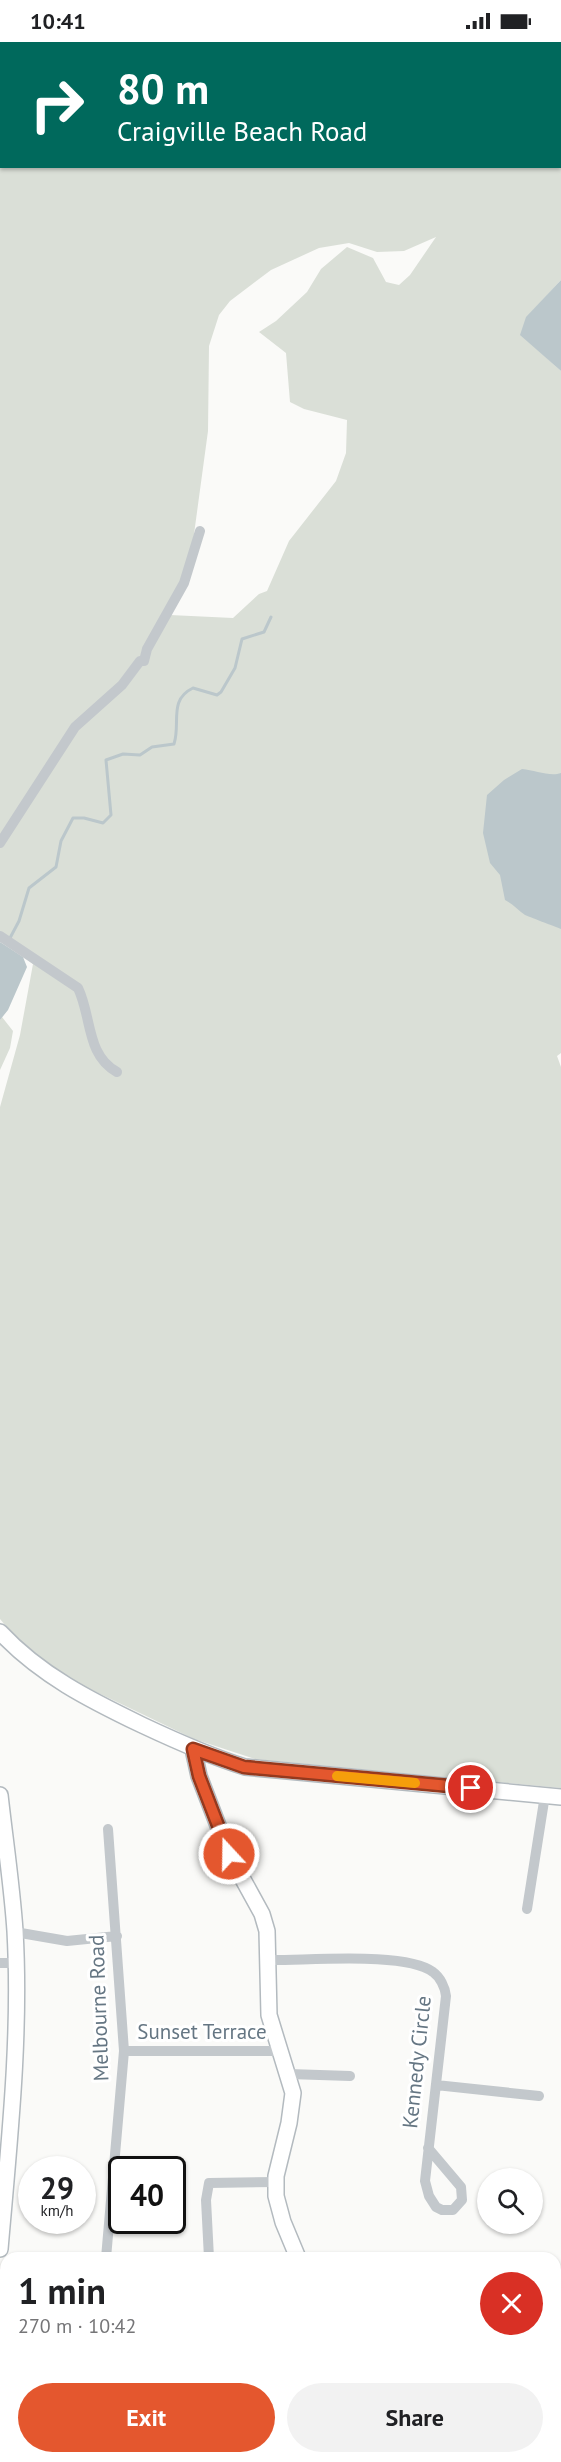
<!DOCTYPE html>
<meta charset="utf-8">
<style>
:root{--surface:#fff;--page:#f2f2f2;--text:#202124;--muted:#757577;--accent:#e4572e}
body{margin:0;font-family:"PT Sans",sans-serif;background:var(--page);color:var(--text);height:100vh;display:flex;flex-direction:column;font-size:22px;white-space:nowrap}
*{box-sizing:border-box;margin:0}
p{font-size:20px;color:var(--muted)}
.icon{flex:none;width:33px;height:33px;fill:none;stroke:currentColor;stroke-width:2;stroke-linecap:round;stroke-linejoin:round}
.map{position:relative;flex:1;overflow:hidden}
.details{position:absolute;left:0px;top:2210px;width:561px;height:212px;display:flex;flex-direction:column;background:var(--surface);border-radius:18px 18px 0 0;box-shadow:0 2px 4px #0004}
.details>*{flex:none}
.guide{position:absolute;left:0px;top:0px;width:561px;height:126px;box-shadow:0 2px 4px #0004;background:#00695c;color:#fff;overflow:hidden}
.fabs{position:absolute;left:477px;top:2126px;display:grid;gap:12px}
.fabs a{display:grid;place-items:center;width:66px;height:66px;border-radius:50%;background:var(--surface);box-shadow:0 2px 4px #0004;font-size:30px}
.speed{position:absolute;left:18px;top:2114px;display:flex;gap:12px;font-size:30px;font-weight:700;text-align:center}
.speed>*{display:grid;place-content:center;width:78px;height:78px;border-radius:50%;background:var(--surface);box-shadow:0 2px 4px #0004;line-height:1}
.speed small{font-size:15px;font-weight:400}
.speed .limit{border:3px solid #111;border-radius:9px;background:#fff;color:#111}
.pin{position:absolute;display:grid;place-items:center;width:51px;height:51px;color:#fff;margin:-26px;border:3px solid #fff;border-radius:50%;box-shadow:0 2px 6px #0007}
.me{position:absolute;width:66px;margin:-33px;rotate:339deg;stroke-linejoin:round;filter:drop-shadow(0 0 4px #0008)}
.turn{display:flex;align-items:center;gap:21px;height:126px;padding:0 18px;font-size:27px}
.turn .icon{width:78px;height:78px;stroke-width:2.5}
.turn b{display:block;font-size:42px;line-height:51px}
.round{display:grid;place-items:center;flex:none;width:63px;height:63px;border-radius:32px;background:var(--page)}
.headline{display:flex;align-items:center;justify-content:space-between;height:102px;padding:0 18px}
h1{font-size:36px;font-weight:700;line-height:45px}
.button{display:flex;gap:12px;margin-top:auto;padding:12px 18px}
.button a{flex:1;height:69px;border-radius:36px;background:var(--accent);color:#fff;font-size:24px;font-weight:700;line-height:69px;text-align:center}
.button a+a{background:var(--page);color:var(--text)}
.status{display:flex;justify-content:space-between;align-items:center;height:42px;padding:0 30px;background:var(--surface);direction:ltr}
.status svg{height:16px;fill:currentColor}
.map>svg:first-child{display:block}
.green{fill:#dadfd7;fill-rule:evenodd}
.water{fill:#bbc7cb}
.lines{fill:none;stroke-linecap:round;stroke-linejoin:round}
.stream{stroke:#bbc7cb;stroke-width:3}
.secondary-casing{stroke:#b3babf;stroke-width:18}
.street{stroke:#c3c8cc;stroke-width:10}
.secondary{stroke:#fff;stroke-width:15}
.route-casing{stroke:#94391e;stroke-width:15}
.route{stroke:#e4572e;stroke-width:10}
.slow{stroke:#f59e0b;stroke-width:10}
.labels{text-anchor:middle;stroke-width:6;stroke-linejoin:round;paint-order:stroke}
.street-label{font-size:21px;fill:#657683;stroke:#fff}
</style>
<div class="status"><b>10:41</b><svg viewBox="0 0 49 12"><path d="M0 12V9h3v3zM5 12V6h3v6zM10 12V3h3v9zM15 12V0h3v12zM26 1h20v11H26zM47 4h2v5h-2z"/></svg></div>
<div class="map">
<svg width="561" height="2420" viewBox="0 0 561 2420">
<rect width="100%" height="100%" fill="#fafaf8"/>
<path class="green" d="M240,0H561V238L527,275V298L561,329V736L484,793L489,808L561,877V1011L557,1014L561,1025V1746L255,1717L194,1697L65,1635L18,1598L0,1577V1065L20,993L33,922L0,897V105L2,124H560V2L235,1ZM436,195L410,233L399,243L386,240L373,216L347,205L321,227L307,250L276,279L259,290L286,311L290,360L304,367L347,378L346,411L336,439L289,499L267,549L259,552L233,576L170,573L189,529L208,389L209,304L219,273L230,259L271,228L319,206L349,201L377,210L404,209Z
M2,975L13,989L10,1006L0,1028V978Z"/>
<path class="water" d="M561,238V329L520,293L526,275Z
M522,727C535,728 550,735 561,731V887C556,885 527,874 525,873C518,868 513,862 505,858L500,833L490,821L483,791L487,753L504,738Z
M0,900L23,915L27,925L8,968L0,978Z"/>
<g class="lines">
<path class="stream" d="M10,896L19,879L29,846L56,825L61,799L73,776H84L103,781L111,773L106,718L123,712L140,713L152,705L174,702C181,681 168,658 193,646L217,653L221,650L235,626L242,597L264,590L271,575"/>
<defs>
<path id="secondary" d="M0,1590C40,1633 90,1658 142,1683C176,1699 209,1714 245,1725L561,1755
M193,1707L199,1734L229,1812L262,1872L267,1889L269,1973L293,2051L289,2081L276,2134V2154L283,2180L298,2216
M0,1753C5,1798 12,1844 15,1889C21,1994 9,2102 0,2207
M318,2415L320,2420"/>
</defs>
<use href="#secondary" class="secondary-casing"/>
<path class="street" d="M0,801L75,685L122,643L140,619H144L147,607L184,541L200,489
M0,894L78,946C92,975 86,1013 117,1030
M527,1867L545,1753
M15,1890L67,1899L117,1894
M267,1918C304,1919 406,1909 433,1930C440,1935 445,1945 446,1954L425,2139L429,2154L436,2165L442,2168H453L462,2158L461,2145L428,2106
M0,1921H16
M124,2009H280
M289,2032L350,2034
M436,2043L539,2054
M106,2216L124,2009L108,1787
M209,2216L206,2158L209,2141L276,2140
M555,2279H561
M72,2420L73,2415
M269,2420L278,2415
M383,2420L385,2415
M499,2420V2415"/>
<use href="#secondary" class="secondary"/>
</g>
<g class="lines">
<defs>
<path id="route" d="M229,1812L199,1734L193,1707L244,1725L471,1746"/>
</defs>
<use href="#route" class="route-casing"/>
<use href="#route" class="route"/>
<path class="slow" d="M337,1734L415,1741"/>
</g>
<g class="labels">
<g class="street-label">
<text transform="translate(99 1966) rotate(-92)" y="7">Melbourne Road</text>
<text x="202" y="1997">Sunset Terrace</text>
<text transform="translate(417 2020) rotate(-84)" y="7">Kennedy Circle</text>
</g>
</g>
</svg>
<div class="fabs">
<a><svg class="icon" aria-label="search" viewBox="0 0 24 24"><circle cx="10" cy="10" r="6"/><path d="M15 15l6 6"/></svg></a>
</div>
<div class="speed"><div>29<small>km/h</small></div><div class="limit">40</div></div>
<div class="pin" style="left:471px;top:1746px;background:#d93025"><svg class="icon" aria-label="arrive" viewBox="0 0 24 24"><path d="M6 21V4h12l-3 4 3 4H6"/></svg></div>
<svg class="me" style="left:229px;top:1812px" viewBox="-20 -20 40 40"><circle r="17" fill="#e4572e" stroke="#fff" stroke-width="3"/><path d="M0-11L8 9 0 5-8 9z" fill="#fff"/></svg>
<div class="guide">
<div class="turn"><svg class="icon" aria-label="right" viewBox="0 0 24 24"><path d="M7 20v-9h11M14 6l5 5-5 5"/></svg><div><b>80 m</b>Craigville Beach Road</div></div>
</div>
<section class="details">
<div class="headline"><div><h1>1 min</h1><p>270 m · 10:42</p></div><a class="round" style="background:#d93025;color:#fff"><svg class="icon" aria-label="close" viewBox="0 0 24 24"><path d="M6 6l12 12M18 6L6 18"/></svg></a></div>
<div class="button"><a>Exit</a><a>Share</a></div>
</section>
</div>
